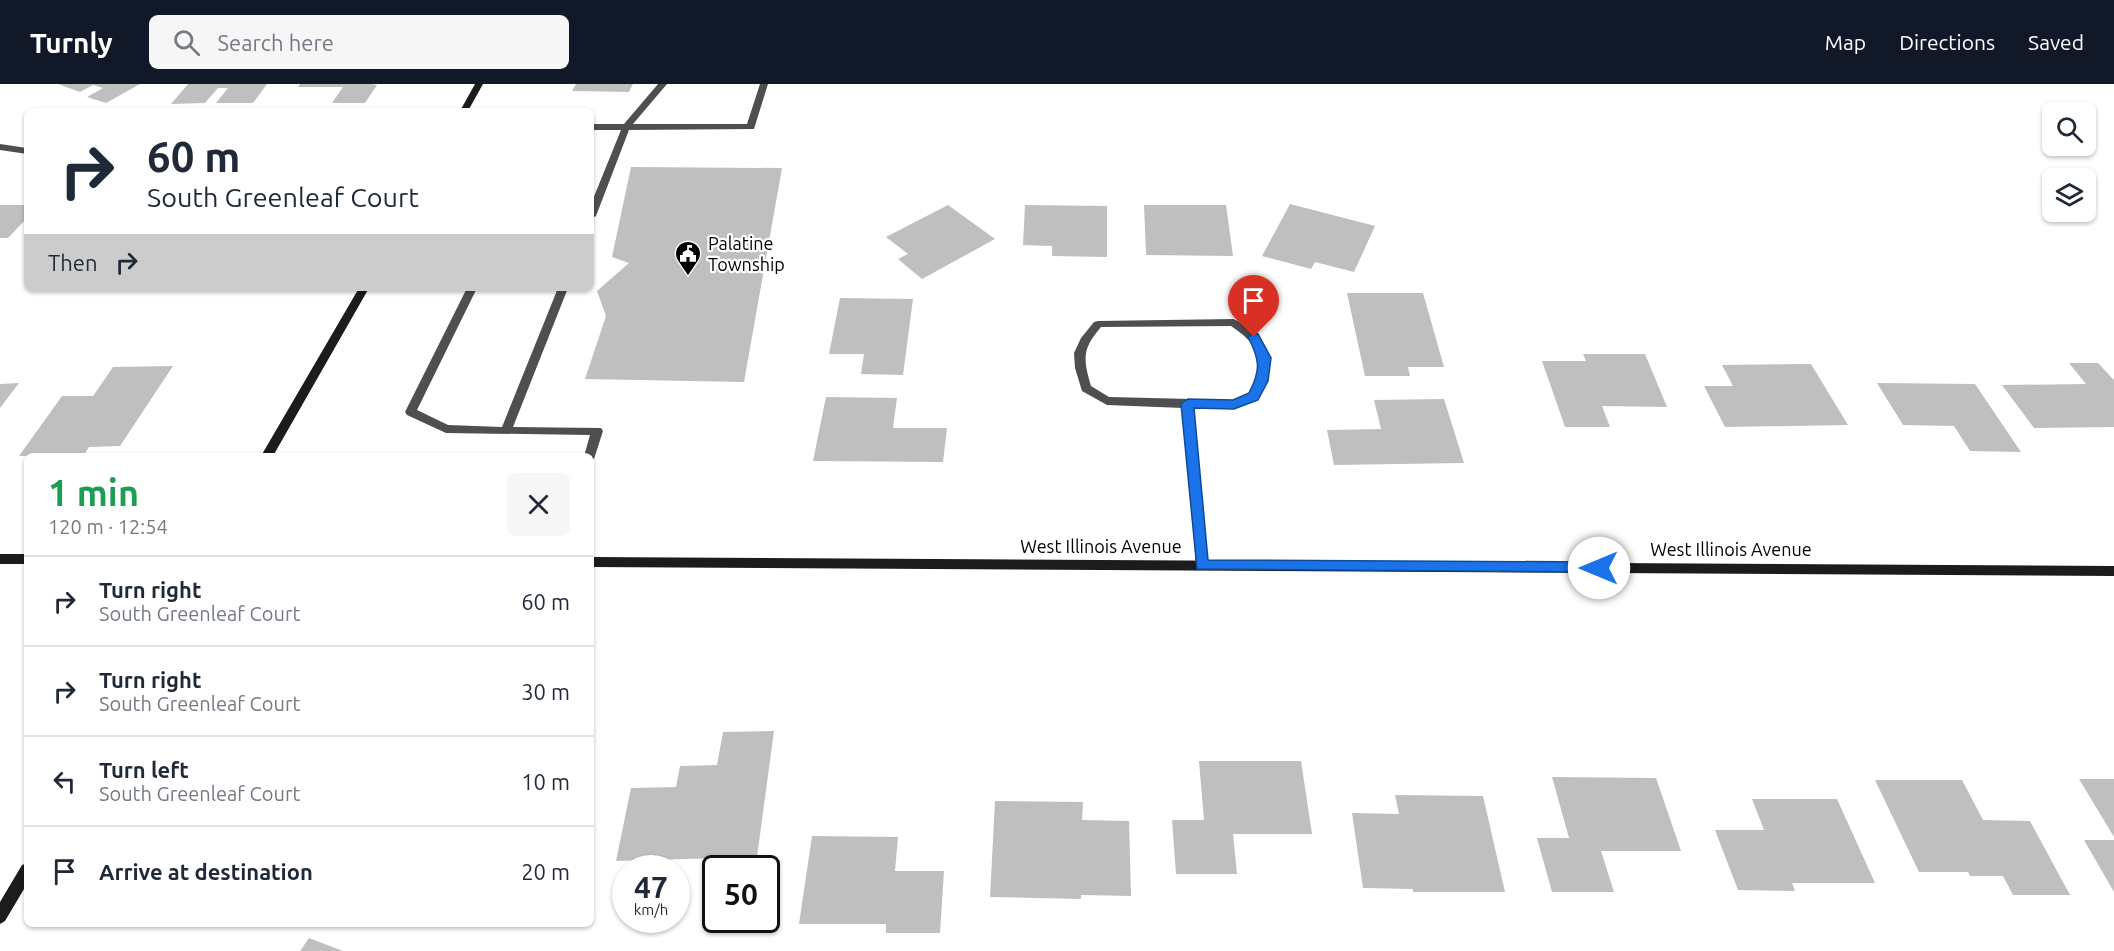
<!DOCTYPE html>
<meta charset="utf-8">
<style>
:root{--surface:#fff;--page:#f6f6f7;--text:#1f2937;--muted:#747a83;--line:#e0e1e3;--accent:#111827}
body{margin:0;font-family:Ubuntu,sans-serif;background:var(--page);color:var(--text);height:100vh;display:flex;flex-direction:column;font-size:22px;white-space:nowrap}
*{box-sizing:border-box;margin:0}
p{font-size:20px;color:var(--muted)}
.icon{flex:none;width:33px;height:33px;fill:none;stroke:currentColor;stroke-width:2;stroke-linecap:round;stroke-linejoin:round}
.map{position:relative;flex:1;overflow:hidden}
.panel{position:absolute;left:24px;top:369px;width:570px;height:474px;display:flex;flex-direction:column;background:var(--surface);border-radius:9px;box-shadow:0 2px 4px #0004}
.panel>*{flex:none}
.guide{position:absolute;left:24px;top:24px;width:570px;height:183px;border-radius:9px;box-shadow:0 2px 4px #0004;background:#fff;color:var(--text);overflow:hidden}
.fabs{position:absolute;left:2042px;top:18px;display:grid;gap:12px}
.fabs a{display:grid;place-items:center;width:54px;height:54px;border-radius:9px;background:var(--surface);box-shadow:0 2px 4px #0004;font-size:30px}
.speed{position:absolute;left:612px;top:771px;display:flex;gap:12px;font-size:30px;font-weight:700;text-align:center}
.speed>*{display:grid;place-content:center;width:78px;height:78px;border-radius:50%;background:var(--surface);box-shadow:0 2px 4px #0004;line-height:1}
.speed small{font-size:15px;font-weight:400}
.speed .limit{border:3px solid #111;border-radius:9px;background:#fff;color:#111}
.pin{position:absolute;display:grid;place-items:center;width:51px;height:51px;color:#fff;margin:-62px -26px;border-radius:50% 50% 50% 0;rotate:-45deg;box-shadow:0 0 6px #0007}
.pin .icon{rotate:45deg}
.me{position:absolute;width:66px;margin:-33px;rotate:270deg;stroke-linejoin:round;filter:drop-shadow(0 0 4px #0008)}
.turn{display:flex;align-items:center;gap:21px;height:126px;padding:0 24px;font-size:27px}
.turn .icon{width:78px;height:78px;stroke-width:2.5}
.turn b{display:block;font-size:42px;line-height:51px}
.then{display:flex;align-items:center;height:57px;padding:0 24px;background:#0003;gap:12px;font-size:22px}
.round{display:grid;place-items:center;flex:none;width:63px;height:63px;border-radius:9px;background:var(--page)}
.summary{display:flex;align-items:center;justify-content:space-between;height:102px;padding:0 24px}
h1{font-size:36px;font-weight:700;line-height:45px;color:#1e9e55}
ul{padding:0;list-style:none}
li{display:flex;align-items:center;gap:18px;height:90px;padding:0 24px;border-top:2px solid var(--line)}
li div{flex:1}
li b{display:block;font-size:22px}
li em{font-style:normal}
header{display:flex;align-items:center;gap:36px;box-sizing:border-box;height:84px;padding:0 30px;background:var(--accent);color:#fff}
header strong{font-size:28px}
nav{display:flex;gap:33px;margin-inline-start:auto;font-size:21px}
.search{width:420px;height:54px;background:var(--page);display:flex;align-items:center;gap:15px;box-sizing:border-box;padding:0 21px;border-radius:9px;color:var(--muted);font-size:22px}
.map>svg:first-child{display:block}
.building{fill:#bfbfbf}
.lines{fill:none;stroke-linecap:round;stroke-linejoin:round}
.service{fill:#4f4f4f;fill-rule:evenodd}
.minor{fill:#4f4f4f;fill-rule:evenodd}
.secondary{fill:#1c1c1c;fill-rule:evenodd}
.route{fill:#1a73e8;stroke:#114b97;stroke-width:1.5}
.labels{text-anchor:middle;stroke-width:4.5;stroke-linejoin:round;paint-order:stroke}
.poi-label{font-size:18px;fill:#000;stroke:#fff;text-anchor:start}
.street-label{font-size:18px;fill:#000;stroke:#fff}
</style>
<header>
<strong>Turnly</strong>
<div class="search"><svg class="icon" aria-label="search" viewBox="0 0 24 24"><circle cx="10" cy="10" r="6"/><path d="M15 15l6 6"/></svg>Search here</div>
<nav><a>Map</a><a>Directions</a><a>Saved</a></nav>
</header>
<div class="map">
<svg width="2114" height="867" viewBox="0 0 2114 867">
<rect width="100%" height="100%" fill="#fff"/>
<path class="building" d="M58,0H140L106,19L87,13L103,4L93,1L80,8Z
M188,0H267L253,19H216L228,4H218L205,19L171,20Z
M300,0H371L377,1L365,19H332L343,3H298Z
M576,0H633L629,8L572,7Z
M631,83L782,84L744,298L585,295L606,232L597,207L629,179L612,173Z
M1290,120L1375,142L1354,188L1315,178L1311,185L1262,172Z
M0,121H27V134L8,154H0Z
M948,121L995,155L922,195L898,175L908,170L886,153Z
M1025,121L1107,122V173L1052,172V162L1023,161Z
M1144,121H1226L1233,172L1146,171Z
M1347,209H1423L1444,283H1408L1410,292H1365Z
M840,214L913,215L903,291L861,290L864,270H829Z
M1583,270H1645L1667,323L1602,322L1610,343H1565L1542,277H1586Z
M2069,279H2098L2114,296V343L2034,344L2002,301L2086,300Z
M1811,280L1848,341L1725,343L1704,302H1733L1722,281Z
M173,282L120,362L89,363L84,371L19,372L62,312H93L113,283Z
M19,299L0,324V300Z
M1877,299L1975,300L2021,368L1970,367L1954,342L1903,341Z
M826,313L897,314L893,344H947L943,378L813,377Z
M1444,315L1464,379L1334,381L1327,346L1381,345L1374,316Z
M774,647L757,773L616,777L631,704L676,703L680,682L717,681L723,648Z
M1199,677H1301L1312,750H1233L1237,790H1176L1172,736H1204Z
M1552,693L1656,694L1681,767H1601L1614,808H1552L1537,754H1569Z
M2079,695H2114V753Z
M1875,696H1962L1983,736L2030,737L2070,811H2013L2003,792H1970L1968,788H1919Z
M1395,711L1483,712L1505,808H1413V805L1363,804L1352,729L1399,730Z
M1752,715H1837L1875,799H1792L1795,807L1738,806L1715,746H1764Z
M995,717L1083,718L1082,736L1129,737L1131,812L1081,811V815L990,813Z
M812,752L898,753L895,787H944L940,849H886V840H799Z
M2084,756H2114V808Z
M309,854L343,867H300Z"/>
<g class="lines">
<path class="service" d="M658,0H667L633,40H747L760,0H768L754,45L629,46L596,132L591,135V120L621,46H591V40H624Z
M467,204H477L417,326L448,341L502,343L558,204H568L513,343L601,344L603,347L594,375L591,376V372H584L590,351L446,349L407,331L405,328Z"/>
<path class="minor" d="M0,60L27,64V70L0,66Z
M1233,235C1247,240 1268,259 1270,274C1272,287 1264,304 1258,315L1234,324H1194L1208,481L1206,485H1198L1196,481L1183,324L1107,321L1082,307L1075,284L1074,269L1081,254L1094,238L1098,237ZM1231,242C1261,263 1266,274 1250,309L1233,316L1109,313L1091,302C1083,275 1082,265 1101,243Z"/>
<path class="secondary" d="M475,0H483L468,27H460Z
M359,204H369L273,372H261Z
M0,470H27V480H0Z
M591,473L2114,482V492L591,483Z
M27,779V800L5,837L0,840V818L22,781Z"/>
</g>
<path class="route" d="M1254,249L1258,250L1271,274L1268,297L1258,316L1234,325L1194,324L1208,476L1599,478L1604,480L1607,484L1604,488L1197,485L1181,320L1188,315L1233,316L1249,309C1261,286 1260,276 1248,253Z"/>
<defs>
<symbol id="civic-pin" viewBox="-11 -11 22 30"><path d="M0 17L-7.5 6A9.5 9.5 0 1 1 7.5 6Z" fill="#000" stroke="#fff"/><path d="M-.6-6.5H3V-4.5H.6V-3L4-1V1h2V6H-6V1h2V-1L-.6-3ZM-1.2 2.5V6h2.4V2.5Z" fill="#fff"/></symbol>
</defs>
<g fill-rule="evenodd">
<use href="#civic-pin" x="673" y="155" width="30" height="40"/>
</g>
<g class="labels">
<g class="poi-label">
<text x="708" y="166">Palatine<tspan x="708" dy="21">Township</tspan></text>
</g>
<g class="street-label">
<text x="1101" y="469">West Illinois Avenue</text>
<text x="1731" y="472">West Illinois Avenue</text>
</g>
</g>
</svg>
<div class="fabs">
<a><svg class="icon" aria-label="search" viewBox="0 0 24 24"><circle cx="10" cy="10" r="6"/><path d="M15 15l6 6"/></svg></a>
<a><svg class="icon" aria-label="layers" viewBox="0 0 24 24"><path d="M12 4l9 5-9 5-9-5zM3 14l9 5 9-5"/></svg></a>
</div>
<div class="speed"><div>47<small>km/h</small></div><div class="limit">50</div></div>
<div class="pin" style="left:1254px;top:253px;background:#d93025"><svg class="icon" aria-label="arrive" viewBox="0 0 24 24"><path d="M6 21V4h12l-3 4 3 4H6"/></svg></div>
<svg class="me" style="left:1599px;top:484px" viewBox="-20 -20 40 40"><circle r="19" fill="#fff"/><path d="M0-13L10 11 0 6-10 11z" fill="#1a73e8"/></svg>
<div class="guide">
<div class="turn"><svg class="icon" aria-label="right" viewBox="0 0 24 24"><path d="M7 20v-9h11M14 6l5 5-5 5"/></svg><div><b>60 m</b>South Greenleaf Court</div></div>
<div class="then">Then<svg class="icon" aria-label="right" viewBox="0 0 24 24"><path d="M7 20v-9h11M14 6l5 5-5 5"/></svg></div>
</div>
<section class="panel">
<div class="summary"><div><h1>1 min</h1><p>120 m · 12:54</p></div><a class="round"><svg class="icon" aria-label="close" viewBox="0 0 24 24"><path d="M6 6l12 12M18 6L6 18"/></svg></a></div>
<ul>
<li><svg class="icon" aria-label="right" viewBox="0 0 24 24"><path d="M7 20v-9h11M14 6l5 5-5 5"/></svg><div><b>Turn right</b><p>South Greenleaf Court</p></div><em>60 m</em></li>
<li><svg class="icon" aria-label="right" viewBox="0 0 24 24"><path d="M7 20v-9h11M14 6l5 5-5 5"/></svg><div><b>Turn right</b><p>South Greenleaf Court</p></div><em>30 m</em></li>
<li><svg class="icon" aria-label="left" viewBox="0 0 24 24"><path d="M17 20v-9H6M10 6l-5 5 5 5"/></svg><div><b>Turn left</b><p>South Greenleaf Court</p></div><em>10 m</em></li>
<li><svg class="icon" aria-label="arrive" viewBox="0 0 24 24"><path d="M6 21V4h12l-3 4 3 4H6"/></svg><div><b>Arrive at destination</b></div><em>20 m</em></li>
</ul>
</section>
</div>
